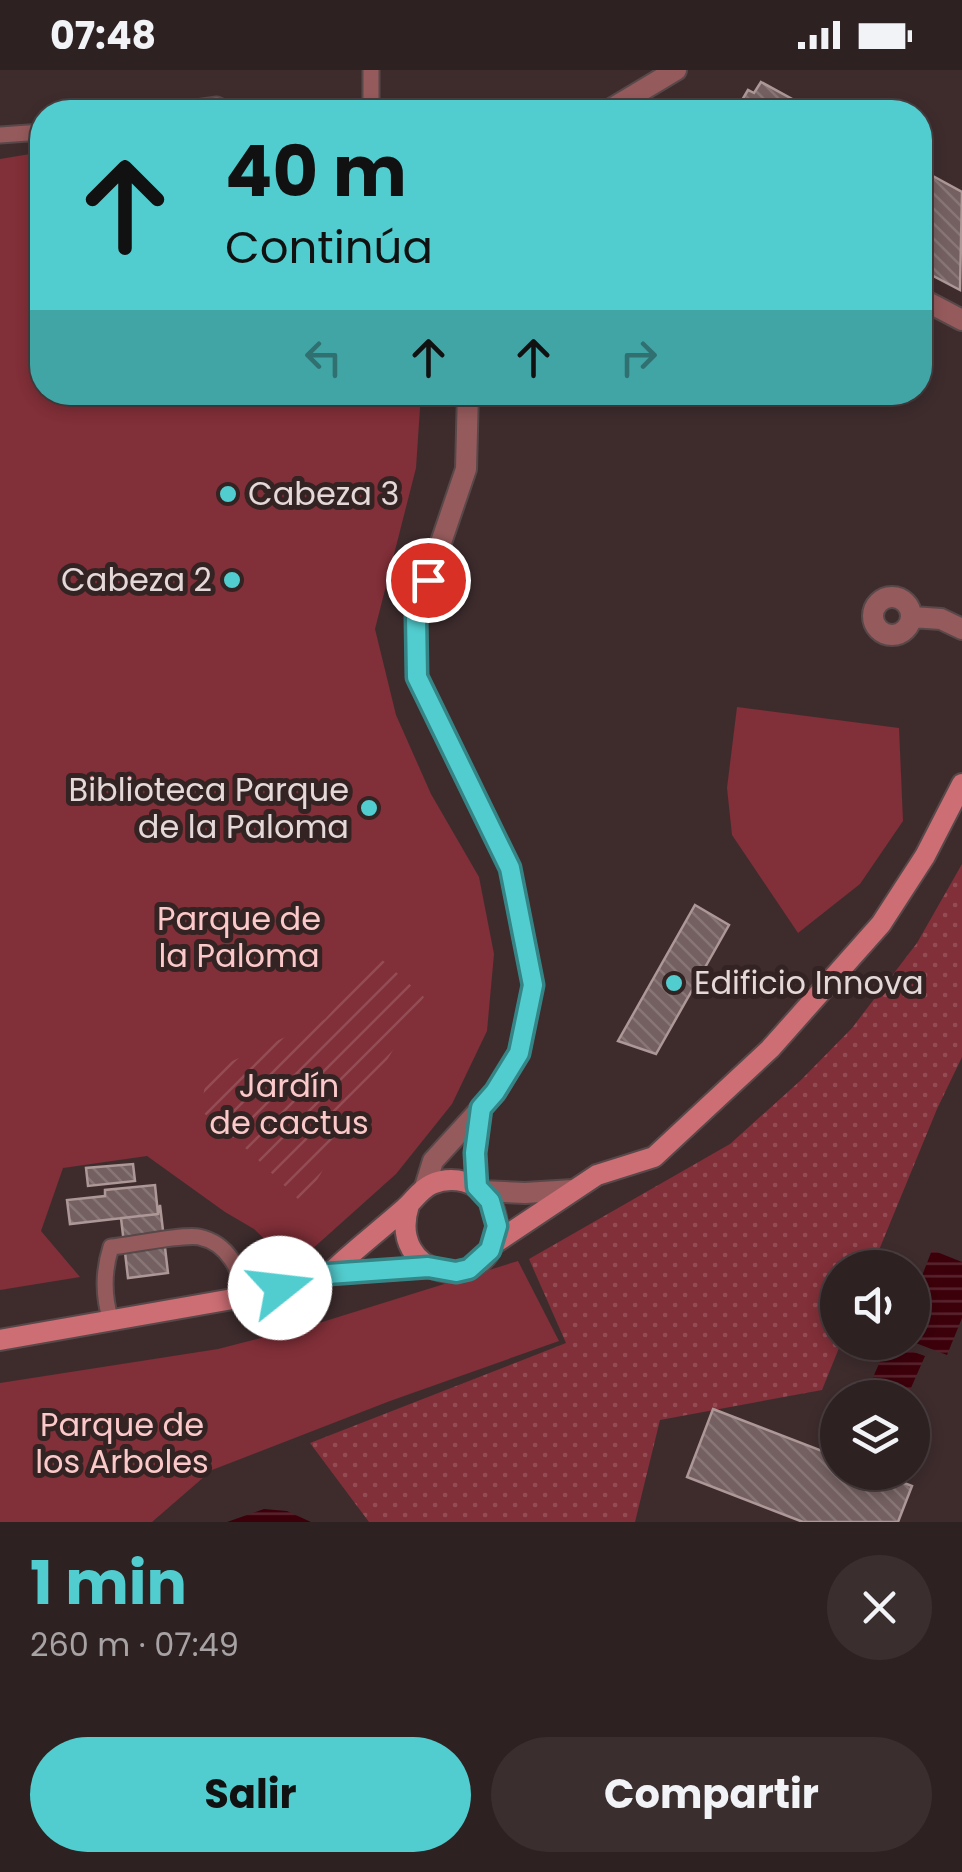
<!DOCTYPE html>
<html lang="es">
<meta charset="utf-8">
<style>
:root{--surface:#2e2122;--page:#3a2e2f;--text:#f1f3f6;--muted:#a7a3a5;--line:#493e40;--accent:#52cdcf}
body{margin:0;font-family:Poppins,sans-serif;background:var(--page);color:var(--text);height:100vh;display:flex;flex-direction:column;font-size:38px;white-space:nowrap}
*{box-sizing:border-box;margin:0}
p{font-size:32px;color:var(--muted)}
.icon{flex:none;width:55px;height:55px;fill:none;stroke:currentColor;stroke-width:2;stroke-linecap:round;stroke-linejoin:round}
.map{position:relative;height:1452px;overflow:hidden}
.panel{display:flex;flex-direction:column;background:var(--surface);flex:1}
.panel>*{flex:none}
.top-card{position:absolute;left:30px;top:30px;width:902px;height:305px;border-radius:40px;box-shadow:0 5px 15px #0003,0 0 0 2px var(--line);background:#52cdcf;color:#111;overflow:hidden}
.tools{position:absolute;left:820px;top:1180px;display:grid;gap:20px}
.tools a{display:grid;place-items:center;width:110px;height:110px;border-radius:50%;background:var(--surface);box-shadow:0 5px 15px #0003,0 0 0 2px var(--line);font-size:50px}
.pin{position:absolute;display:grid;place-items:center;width:85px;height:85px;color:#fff;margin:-42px;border:5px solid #fff;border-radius:50%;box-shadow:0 2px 10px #0007}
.me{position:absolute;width:110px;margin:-55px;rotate:74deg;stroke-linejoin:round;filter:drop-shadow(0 0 8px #0008)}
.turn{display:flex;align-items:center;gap:35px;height:210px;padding:0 30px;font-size:45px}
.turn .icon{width:130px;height:130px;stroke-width:2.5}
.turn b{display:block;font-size:70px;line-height:85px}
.lanes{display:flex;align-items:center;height:95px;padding:0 30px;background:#0003;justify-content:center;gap:50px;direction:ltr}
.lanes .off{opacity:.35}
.round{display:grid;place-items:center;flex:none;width:105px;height:105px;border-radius:52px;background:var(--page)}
.headline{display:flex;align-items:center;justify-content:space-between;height:170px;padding:0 30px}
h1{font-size:60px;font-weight:700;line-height:75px;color:var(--accent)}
.action{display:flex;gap:20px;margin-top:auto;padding:20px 30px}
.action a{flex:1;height:115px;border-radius:60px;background:var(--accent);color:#111;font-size:40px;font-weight:700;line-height:115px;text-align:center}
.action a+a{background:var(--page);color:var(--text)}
.status{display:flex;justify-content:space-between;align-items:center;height:70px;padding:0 50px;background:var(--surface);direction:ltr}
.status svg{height:28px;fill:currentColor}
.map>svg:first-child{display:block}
.grass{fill:url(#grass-dots)}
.park{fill:#812f38}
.garden{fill:url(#garden-furrows)}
.water{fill:url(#water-rules)}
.building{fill:url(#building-back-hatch);stroke:#ad9797;stroke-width:2.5}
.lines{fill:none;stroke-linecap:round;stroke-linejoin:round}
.lane-casing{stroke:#594849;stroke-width:19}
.street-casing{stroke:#594849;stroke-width:24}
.secondary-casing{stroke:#594849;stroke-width:24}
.lane{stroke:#955a5c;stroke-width:15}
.street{stroke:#955a5c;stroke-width:20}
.secondary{stroke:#cc6e74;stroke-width:20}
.route-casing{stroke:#358587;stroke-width:25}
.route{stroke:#52cdcf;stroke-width:18}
.poi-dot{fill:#52cdcf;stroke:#342323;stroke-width:4}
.labels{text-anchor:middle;stroke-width:10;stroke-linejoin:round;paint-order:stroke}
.poi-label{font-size:32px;fill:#e4d8d9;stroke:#342323;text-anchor:start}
.park-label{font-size:32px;fill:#fcc9ca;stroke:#342323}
</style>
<div class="status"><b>07:48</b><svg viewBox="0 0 49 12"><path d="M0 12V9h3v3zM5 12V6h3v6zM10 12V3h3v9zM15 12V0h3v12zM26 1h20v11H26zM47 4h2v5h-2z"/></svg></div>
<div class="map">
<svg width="962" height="1452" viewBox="0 0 962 1452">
<defs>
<pattern id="grass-dots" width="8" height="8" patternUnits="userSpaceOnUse" patternTransform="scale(2.5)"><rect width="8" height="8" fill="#812f38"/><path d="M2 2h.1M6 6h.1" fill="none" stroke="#934c54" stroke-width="1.8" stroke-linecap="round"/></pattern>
<pattern id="garden-furrows" width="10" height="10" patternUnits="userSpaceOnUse" patternTransform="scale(2.5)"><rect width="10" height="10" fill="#812f38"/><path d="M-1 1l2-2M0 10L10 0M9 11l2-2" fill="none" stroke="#934c54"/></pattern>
<pattern id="water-rules" width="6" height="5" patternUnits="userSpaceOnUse" patternTransform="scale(2.5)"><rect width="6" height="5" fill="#3c000b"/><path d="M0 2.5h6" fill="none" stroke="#58242e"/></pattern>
<pattern id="building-back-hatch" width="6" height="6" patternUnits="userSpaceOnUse" patternTransform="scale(2.5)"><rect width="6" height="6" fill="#746060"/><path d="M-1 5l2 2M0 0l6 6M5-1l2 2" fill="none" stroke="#887676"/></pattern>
</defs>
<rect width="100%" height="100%" fill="#3e2c2d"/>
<path class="grass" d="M962,794V987L937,1039L872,1197L838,1198V1272L841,1273L822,1320L660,1350L635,1452H369L310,1373L566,1273L529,1189L730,1074L801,1010L852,958L917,873Z"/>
<path class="park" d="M42,82V322L421,323L416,398L375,559L396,645L431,724L479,807L494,884L487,961L452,1034L396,1104L310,1181H277L254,1159L225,1142L147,1086L63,1098L41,1161L80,1207L0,1220V89Z
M737,637L899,658L903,751L860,814L798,863L732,765L727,718Z
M518,1191L559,1271L390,1331L212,1400L152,1452H0V1313L218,1279L319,1253Z"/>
<path class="garden" d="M379,887L424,927L303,1134L251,1083L200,1040L208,1002L325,949Z"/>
<path class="water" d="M932,1180L962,1192V1248L947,1285L913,1272V1229Z
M888,1273L925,1286L907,1327L871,1312Z
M264,1439L287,1441L311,1452H227Z"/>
<path class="building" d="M761,12L816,42H735L748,20L754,23Z
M920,99L962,122L960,220L920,199Z
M695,835L729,855L656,984L618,971Z
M133,1094L135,1111L88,1116L86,1098Z
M155,1115L158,1144L70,1154L67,1130L105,1126V1120Z
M160,1135L168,1203L128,1208L121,1148L158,1144Z
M713,1339L838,1387V1402H876L912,1416L898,1452H803L687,1407Z"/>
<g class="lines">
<defs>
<path id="lane" d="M371,0V42
M168,42L217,35L232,42
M0,65L42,62
M111,1251C103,1226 103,1202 111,1177C131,1175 183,1164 199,1167C228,1173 242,1201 244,1227"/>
<path id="street" d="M606,42L676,0
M920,228L962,250
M873 546a19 19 0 1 1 38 0a19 19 0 1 1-38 0Z
M912,547L941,549L962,559
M425,1117L433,1091L495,1023L519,983L533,915L510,798L417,607L416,546L466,399L468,322
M477,1117L475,1083L481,1040
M482,1121L525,1123L573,1120"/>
<path id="secondary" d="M492,1175L597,1105L654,1087L770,979L881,854L925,786L962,714
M329,1204C353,1181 379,1161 404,1139C414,1131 419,1120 432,1114C448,1107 468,1109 482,1121C493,1131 499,1148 496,1163C485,1228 386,1207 409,1135
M0,1270L244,1227L329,1204L428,1197"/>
</defs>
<use href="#lane" class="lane-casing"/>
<use href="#street" class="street-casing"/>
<use href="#secondary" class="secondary-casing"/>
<use href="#lane" class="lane"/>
<use href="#street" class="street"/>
<use href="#secondary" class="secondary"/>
</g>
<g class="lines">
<defs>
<path id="route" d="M280,1218L328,1204L428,1197L456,1202L469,1199L490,1180L497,1156L490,1131L477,1117L475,1083L481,1038L495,1022L519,983L533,915L510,798L417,607L416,546L428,510"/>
</defs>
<use href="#route" class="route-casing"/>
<use href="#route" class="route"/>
</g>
<g class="poi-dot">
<circle cx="228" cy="424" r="10"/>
<circle cx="232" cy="510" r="10"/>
<circle cx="369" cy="738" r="10"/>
<circle cx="674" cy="913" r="10"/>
</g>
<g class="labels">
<g class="poi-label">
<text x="248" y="435">Cabeza 3</text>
<text x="212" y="521" text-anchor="end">Cabeza 2</text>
<text x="349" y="731" text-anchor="end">Biblioteca Parque<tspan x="349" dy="37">de la Paloma</tspan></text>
<text x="694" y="924">Edificio Innova</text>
</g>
<g class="park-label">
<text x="239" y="860">Parque de<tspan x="239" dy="37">la Paloma</tspan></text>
<text x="289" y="1027">Jardín<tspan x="289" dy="37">de cactus</tspan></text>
<text x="122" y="1366">Parque de<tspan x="122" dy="37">los Arboles</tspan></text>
</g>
</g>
</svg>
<div class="tools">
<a><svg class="icon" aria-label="sound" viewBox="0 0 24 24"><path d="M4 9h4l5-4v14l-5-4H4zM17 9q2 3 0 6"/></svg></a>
<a><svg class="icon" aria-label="layers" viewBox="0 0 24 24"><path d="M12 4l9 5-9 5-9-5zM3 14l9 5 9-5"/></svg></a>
</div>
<div class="pin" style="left:428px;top:510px;background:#d93025"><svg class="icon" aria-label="arrive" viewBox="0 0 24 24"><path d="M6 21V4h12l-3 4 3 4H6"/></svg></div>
<svg class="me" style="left:280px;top:1218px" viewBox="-20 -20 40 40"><circle r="19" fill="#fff"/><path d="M0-13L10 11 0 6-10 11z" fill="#52cdcf"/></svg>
<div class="top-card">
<div class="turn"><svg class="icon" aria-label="ahead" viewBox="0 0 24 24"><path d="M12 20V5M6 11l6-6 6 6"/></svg><div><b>40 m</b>Continúa</div></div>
<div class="lanes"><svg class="icon off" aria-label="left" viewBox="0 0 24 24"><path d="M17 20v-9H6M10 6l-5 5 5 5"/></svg><svg class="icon" aria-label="ahead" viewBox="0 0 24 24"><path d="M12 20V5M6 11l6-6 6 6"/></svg><svg class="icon" aria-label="ahead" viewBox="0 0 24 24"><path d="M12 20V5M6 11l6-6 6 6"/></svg><svg class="icon off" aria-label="right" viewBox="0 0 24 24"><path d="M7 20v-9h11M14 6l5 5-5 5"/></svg></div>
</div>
</div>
<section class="panel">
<div class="headline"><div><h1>1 min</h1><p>260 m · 07:49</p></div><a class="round"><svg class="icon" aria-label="close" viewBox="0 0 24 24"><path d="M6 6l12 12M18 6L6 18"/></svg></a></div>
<div class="action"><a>Salir</a><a>Compartir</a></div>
</section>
